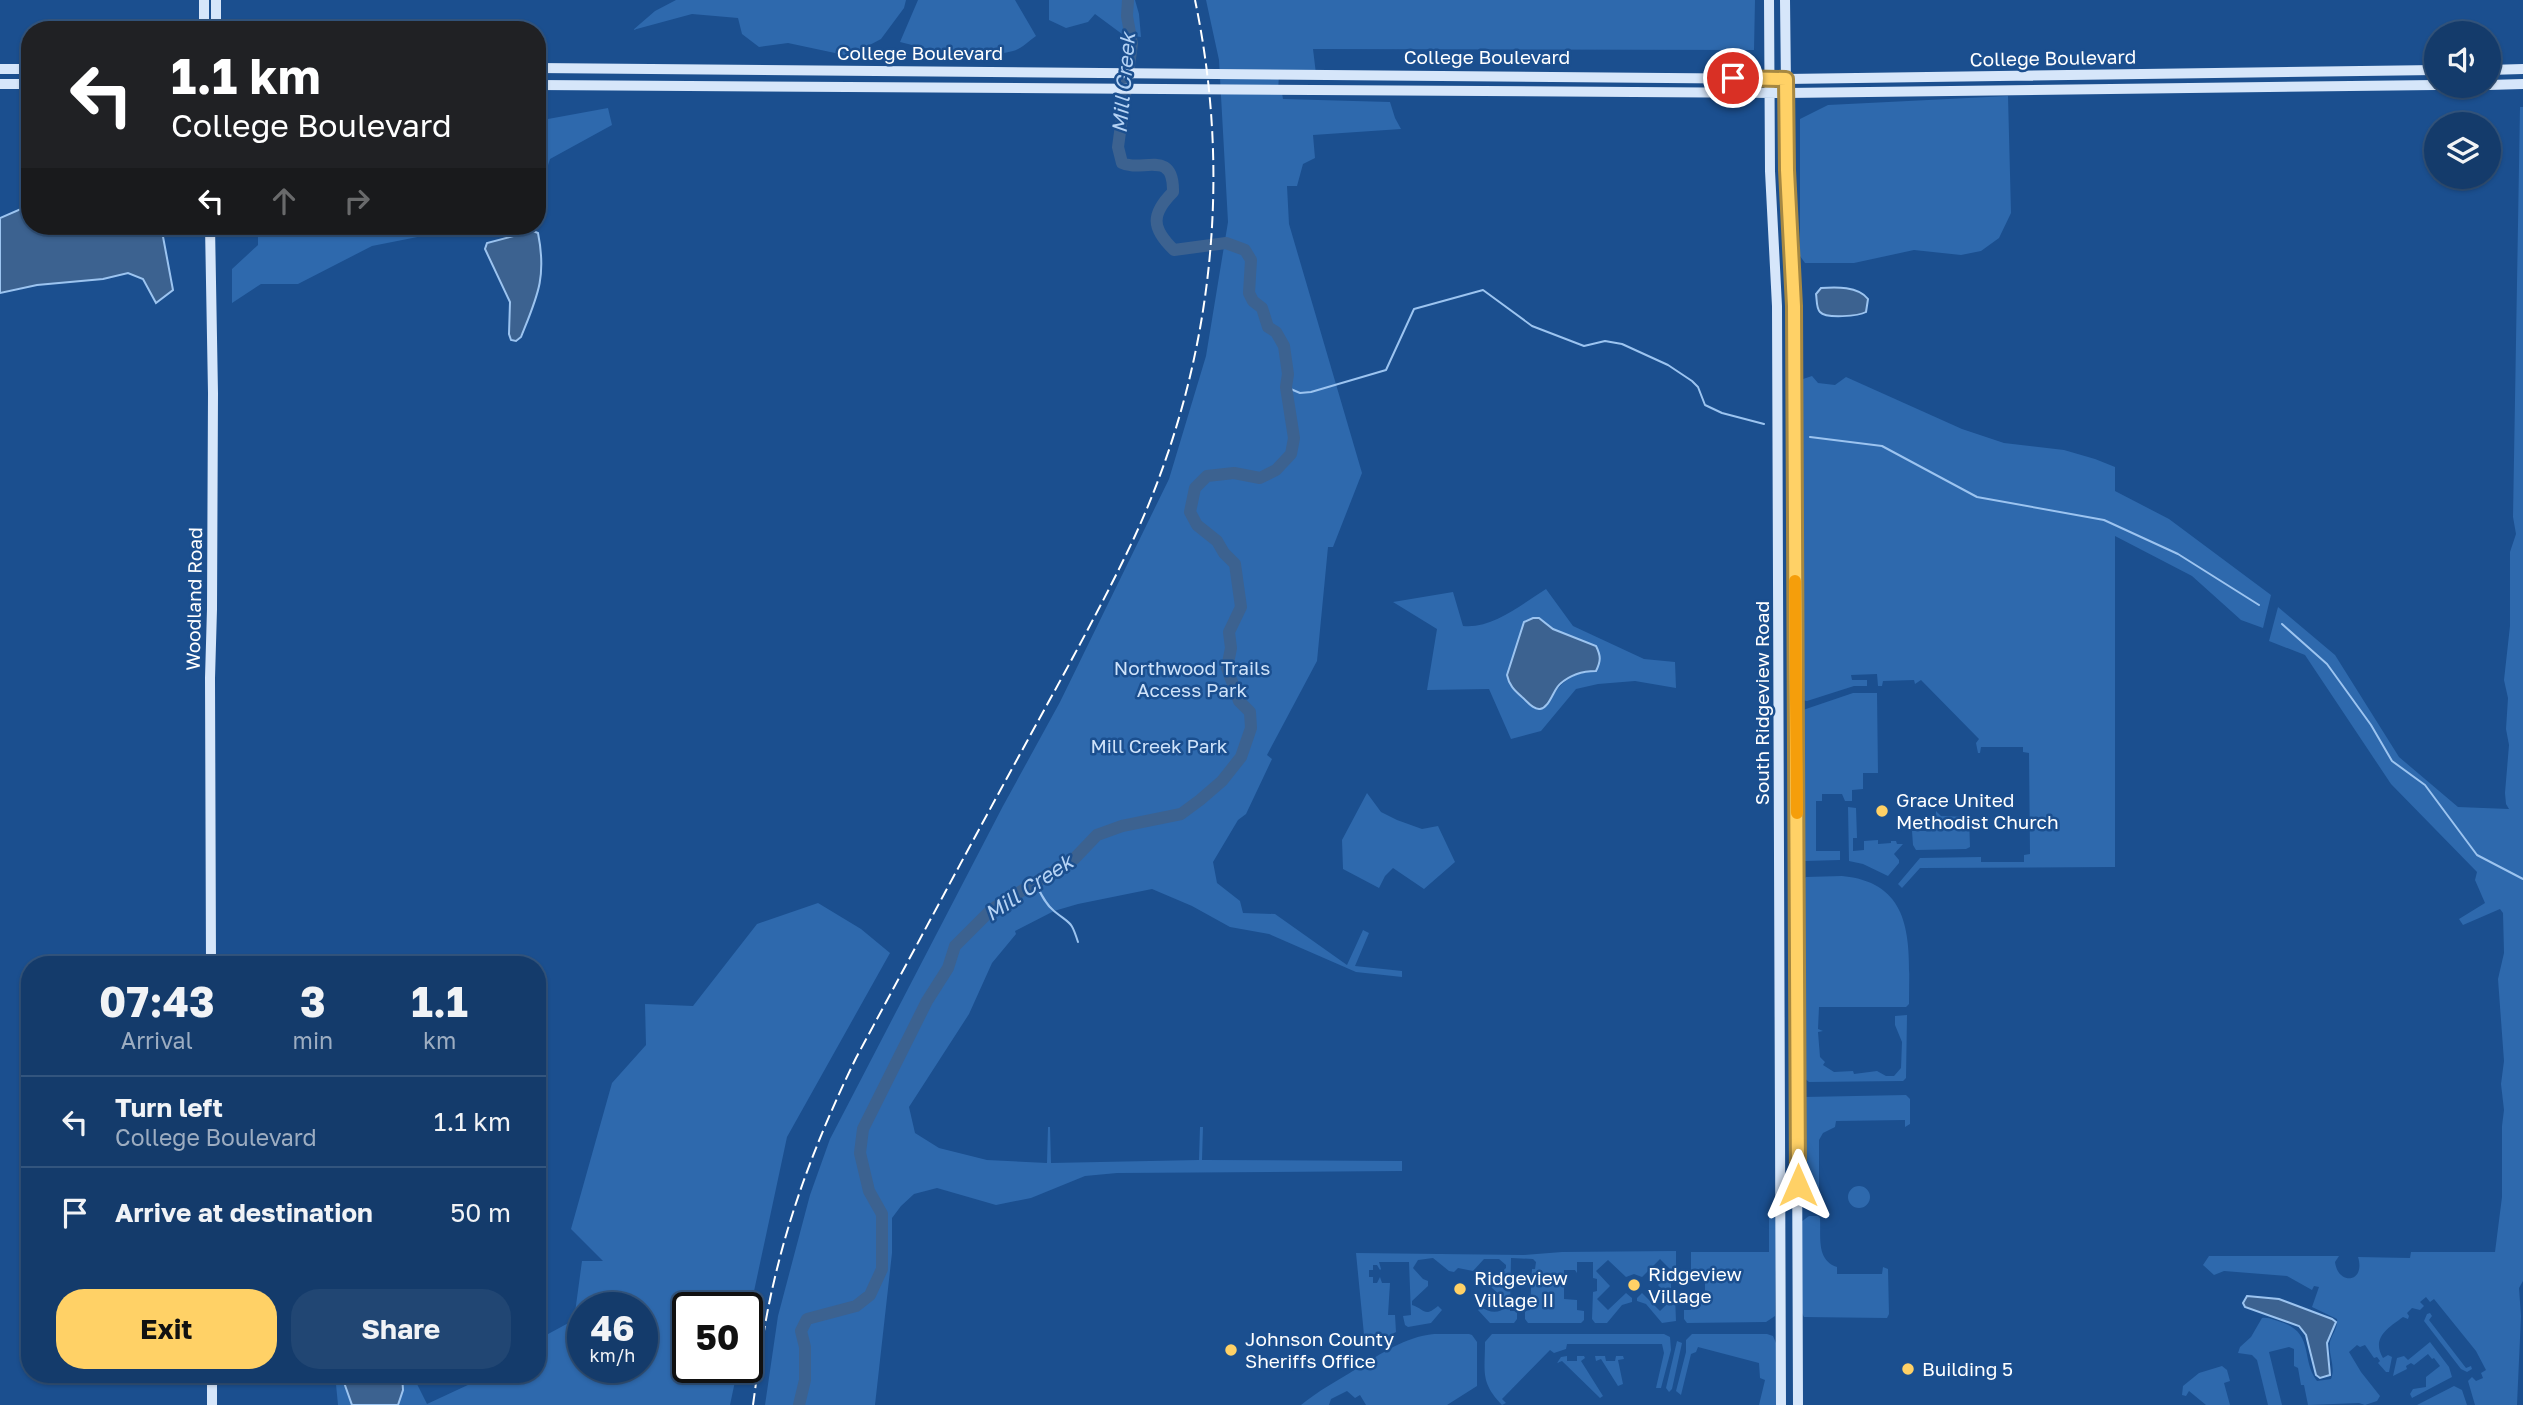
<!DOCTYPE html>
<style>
:root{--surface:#143b6b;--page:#214673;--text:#f1f3f6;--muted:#9dadc1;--line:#33557e;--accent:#ffd166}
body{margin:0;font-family:"Golos Text",sans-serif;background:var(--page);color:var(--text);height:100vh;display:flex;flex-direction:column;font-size:26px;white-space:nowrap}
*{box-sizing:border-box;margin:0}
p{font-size:23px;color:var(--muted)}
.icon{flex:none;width:38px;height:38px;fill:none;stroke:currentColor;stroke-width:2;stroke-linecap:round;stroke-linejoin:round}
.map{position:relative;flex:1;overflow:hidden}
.sheet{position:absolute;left:21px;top:956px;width:525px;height:427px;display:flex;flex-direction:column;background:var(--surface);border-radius:28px;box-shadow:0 2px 5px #0004,0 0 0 2px var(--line)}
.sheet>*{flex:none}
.hud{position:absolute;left:21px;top:21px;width:525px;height:214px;border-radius:28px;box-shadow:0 2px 5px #0004,0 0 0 2px var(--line);background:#202124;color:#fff;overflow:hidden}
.tools{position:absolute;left:2424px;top:21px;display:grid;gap:14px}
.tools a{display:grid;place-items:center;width:77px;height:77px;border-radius:50%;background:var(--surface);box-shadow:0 2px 5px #0004,0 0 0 2px var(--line);font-size:35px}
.speed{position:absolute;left:567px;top:1292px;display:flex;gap:14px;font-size:35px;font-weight:700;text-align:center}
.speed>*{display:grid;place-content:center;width:91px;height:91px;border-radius:50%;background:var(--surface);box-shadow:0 2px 5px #0004,0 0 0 2px var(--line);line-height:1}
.speed small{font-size:18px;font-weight:400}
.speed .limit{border:4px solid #111;border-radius:10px;background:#fff;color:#111}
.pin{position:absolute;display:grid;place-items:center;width:60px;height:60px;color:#fff;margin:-30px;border:4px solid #fff;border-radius:50%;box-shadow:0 2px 7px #0007}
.me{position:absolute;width:77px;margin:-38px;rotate:0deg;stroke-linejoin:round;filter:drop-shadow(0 0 5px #0008)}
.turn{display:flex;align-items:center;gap:24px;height:147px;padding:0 35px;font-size:32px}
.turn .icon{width:91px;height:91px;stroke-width:2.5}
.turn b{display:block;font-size:49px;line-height:60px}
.lanes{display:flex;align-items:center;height:66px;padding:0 35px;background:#0003;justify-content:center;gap:35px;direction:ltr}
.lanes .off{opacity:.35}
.eta{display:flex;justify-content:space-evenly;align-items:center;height:119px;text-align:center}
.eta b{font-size:42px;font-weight:700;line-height:49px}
.primary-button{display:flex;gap:14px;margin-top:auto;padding:14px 35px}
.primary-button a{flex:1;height:80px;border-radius:28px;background:var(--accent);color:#111;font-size:28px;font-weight:700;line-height:80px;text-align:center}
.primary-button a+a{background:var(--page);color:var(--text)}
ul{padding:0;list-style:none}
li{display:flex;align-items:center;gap:21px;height:91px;padding:0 35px;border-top:2px solid var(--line)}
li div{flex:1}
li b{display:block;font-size:26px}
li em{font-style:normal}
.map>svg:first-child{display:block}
.green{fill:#2e69ad;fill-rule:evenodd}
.water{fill:#3c6290;stroke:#9cc4f0;stroke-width:2}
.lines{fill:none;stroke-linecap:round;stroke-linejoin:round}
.stream{stroke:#9cc4f0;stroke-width:2}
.river{stroke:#3c6290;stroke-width:12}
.secondary{stroke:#d6e6fa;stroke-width:10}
.rail{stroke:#fff;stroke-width:2;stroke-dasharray:12 5;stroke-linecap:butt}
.route-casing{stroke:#a68842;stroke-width:18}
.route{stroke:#ffd166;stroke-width:12}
.slow{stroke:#f59e0b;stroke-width:12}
.poi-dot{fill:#ffd166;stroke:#1b4f8f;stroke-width:2.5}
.labels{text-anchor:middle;stroke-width:5;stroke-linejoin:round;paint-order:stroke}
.street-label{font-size:19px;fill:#fff;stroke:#1b4f8f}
.park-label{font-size:19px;fill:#cfe3fa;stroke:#1b4f8f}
.poi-label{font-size:19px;fill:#fff;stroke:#1b4f8f;text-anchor:start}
.water-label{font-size:21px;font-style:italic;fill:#b5d3f5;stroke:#1b4f8f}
</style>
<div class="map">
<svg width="2523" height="1405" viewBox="0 0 2523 1405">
<rect width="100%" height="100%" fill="#1b4f8f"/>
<path class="green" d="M676,0H906L904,8L881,39L849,56L788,43L759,47L742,34L738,18L692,14L633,30L655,11Z
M918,0H1015L1036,36C1029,41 1021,49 1013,51C979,60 933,51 900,42Z
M1049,0H1135L1139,14L1141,37L1122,34L1095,14L1088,22L1066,28L1049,20Z
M1206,0H1755L1754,50L1313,49L1316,74H1279L1278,93H1282L1283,99L1390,102L1395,118L1401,129L1313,135L1315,158L1303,164L1297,186H1287L1289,224L1362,473L1333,547H1328L1317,661L1267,755L1272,759L1246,814L1238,820L1213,862L1217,883L1240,901L1243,913L1275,914L1347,965L1363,930L1369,933L1355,966L1402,971V977L1356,972L1269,934L1230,927L1192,906L1152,889L1078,904L1054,911L1015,931L1016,934L992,963L969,1014L909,1107L915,1133L939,1148L987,1160L1047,1163L1048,1127H1050L1051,1163L1199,1160L1200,1127H1203L1202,1160L1402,1161V1171L1117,1173L1085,1176L1031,1198L996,1205L937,1188L914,1194L901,1206L892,1218V1253L875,1405H765L778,1316L810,1195L830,1139L1003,806L1060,702L1169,479L1206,356L1228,222L1219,60Z
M2008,96L2011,213L1999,238L1981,251L1961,255L1914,250L1854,263H1805L1800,256V119L1828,105Z
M2520,107H2523V1281L2519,1288L2521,1316L2517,1405H2475L2468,1381L2472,1377L2476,1381L2483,1378L2481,1373L2486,1370L2476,1351L2434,1299L2430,1302L2426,1297L2420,1302L2424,1306L2420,1310L2412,1308L2407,1313L2409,1316L2408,1319L2403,1317C2388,1328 2371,1338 2383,1358L2388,1355L2392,1357L2389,1372H2386L2378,1363L2380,1361L2377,1357L2374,1358L2365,1345L2360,1347L2357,1345L2349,1352L2361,1372L2380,1396L2377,1401L2365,1405L2359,1403L2308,1405L2304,1385H2301L2298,1368L2294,1366V1349L2289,1347L2269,1352L2282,1405H2268L2257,1360L2252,1355L2238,1353L2240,1347L2251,1337L2262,1318C2270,1317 2276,1321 2284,1323C2314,1335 2301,1360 2317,1381L2331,1379C2336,1366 2328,1355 2330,1342C2332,1334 2338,1328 2337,1319L2312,1307L2319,1287L2314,1286L2312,1290L2287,1276L2224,1271L2214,1275L2203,1265L2209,1256H2339L2335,1262C2338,1286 2366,1283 2358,1257L2410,1258L2411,1252H2495L2502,1197V1126L2504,1110L2501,1084L2504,1061L2498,979L2504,953L2503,913L2500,909L2463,925L2459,919L2485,903L2475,880L2477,872L2391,784L2305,655L2269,641L2278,607L2335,655L2399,757L2458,807L2509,809L2506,804L2505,793L2509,745L2506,729L2508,698L2504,680L2510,626V552L2516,534L2513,517Z
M608,108L612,125L550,159L537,199V121Z
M258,226H473L372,246L298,284H261L232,303V269L258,245Z
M1812,376L1818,383L1835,385L1846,377L1962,429L2004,443L2064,450L2095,459L2115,467V491L2169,519L2271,595L2263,628L2241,620L2192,576L2115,536V867L1920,868L1902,888L1898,884L1920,858L1981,857V862H2024V855L2030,854L2029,753L2023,752V747H1981L1980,753H1978L1976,743L1979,739L1921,680L1915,684L1914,680L1883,681L1882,686H1878L1877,674L1851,675L1852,680H1867V686H1854L1807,701L1802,700L1803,379Z
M1546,589L1573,626L1644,659L1675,662L1676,688L1635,681L1598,684L1576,689L1541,731L1511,739L1489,689L1427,690L1437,629L1393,602L1453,592L1463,626C1493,629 1522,604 1546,589ZM1524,622L1547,624L1553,629L1596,646V671C1571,672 1558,684 1547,706L1534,708L1512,688L1507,675Z
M1853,693H1877L1878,773H1863V789L1852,790V801H1845L1842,794H1822V801H1816V851H1840V860L1805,861L1803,858V710Z
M1367,793L1381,812L1397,820L1422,829L1438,826L1455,862L1424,889L1393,868L1385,876L1379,888L1343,869L1342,840Z
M1848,807L1856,808L1857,838H1853V851L1864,850V841L1878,840V844L1891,843V841H1896L1897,844H1903L1894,854L1899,860V863L1888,876L1863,864L1849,861Z
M1936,811L1941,816L1969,817L1970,847L1966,849L1916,850L1913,845L1912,831H1935Z
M1842,876C1917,883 1909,947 1909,1004L1906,1007H1819L1818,1029L1823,1031L1818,1032L1820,1057L1825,1062L1823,1065L1834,1072L1853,1071L1854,1074L1877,1071L1886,1076H1894L1901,1068L1902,1042L1895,1025V1016L1907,1015L1906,1078L1903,1081L1809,1082L1804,1078V879L1806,877Z
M818,903L861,929L890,953L787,1137L747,1324V1307H688V1367H738L730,1405H338L335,1374H412L427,1404L470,1384L465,1374H481L485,1377L493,1374H537V1340L574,1320L582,1261H603L571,1229L612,1083L646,1045L645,1004L693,1006L757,924ZM583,1307H642V1367H583Z
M1906,1095L1910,1099V1124L1905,1127V1120L1836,1121L1835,1127L1823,1133L1819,1140V1204L1816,1207H1805L1800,1202L1801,1102L1804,1097Z
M1848 1197a11 11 0 1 1 22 0a11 11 0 1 1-22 0Z
M1769,1214L1776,1219L1775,1316L1766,1322L1687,1323L1684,1319V1310H1691V1295L1694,1300L1705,1299V1270H1694L1691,1275V1252H1769Z
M1809,1216H1818L1820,1218C1821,1237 1816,1260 1837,1267V1274H1882L1883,1267L1888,1269L1889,1314L1887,1318L1804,1317L1801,1311V1222Z
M1676,1251V1277L1671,1278V1295L1675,1296L1676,1321L1662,1323L1646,1304L1637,1301V1298L1642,1293L1660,1311L1672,1299L1658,1285L1672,1271L1660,1259L1642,1277L1634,1274L1626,1277L1608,1260L1596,1271L1610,1286L1597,1299L1608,1310L1626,1293L1632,1298V1302L1622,1305L1607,1323H1595L1592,1319L1593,1292L1597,1291V1279L1593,1278V1262H1577V1273L1575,1270H1564V1299L1577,1300V1310L1584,1311V1320L1581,1323H1528L1525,1319V1311L1530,1310L1532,1269H1535L1536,1262L1533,1259L1511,1258L1510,1311H1517V1319L1514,1323H1490L1478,1310L1481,1307C1490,1313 1499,1314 1507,1306L1506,1301L1491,1287L1492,1281L1506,1268V1265L1499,1259H1484L1473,1271L1458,1268L1454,1272L1449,1271L1433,1258L1418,1260L1413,1268L1423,1279L1428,1281V1286L1412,1301V1305C1425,1309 1424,1318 1438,1306L1442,1310L1431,1323L1408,1327L1405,1325L1403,1316L1411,1315L1409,1262H1379L1381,1269L1380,1270L1377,1265H1373V1270H1369V1277H1373V1283H1377L1380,1277L1382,1283H1390L1388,1315H1395L1396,1332L1368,1348L1365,1345L1356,1253L1524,1255L1562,1252Z
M2430,1313L2432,1316L2429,1320L2466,1368L2471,1366L2472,1369L2467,1372L2461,1369L2424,1321L2427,1314Z
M1434,1334H1469L1472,1335L1477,1342V1386L1447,1405H1366L1360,1395L1355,1398L1347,1391L1331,1399L1329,1405H1301C1318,1391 1337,1381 1356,1369C1381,1354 1404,1337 1434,1334Z
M1492,1334H1664L1670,1337L1671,1350L1661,1388H1656L1664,1353L1662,1344H1567L1566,1349L1554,1353L1550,1350L1502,1399L1506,1403L1502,1405C1480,1382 1485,1372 1485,1342Z
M1692,1334H1767L1773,1336L1776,1343V1405H1759L1765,1380L1760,1378L1759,1363L1698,1347L1696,1352L1691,1354L1681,1395L1676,1391L1686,1352V1340Z
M1677,1341L1682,1343L1672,1389L1669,1392L1666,1388Z
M2430,1342L2449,1367L2452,1377L2412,1398L2410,1394L2413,1389L2426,1387V1377L2440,1366L2434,1358L2432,1359L2428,1354L2414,1365L2411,1363L2406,1366L2407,1369L2393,1376L2397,1358L2404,1356L2408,1360Z
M1567,1356V1361H1577V1356H1584L1585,1358L1581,1361L1603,1396L1600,1398L1562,1361L1557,1363L1561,1357Z
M1595,1356H1605L1606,1361H1615L1616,1356H1623L1624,1359L1618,1360L1623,1384L1618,1386L1601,1359L1596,1361Z
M2222,1366L2227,1370L2230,1381L2224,1383L2230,1405H2206L2189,1391L2186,1396L2182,1395L2183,1386L2199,1373Z
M2454,1386L2462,1390L2467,1405H2417Z"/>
<path class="water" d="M30,205V226H161L173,290L156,303L143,279L128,273L103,279L37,285L0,293V218Z
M533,231L538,233C547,278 537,297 521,337L516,341L511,340L509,334L510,302L485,249L487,243Z
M1821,288C1836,287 1858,286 1868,299L1866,312C1859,316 1826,319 1820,312C1816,308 1817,299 1816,294Z
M1533,618H1539L1553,629L1596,646C1601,656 1601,661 1596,671C1583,671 1570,675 1560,684C1553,690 1550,707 1540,709C1533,710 1527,701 1522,697C1514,690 1509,685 1507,675L1524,622Z
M2247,1296L2279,1299L2332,1319L2336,1322L2327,1343L2330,1375L2320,1378L2316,1375L2306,1335L2299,1326L2245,1307L2243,1303Z
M341,1374H402L403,1390L398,1405H352Z"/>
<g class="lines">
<path class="stream" d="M1286,387L1300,393L1311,392L1386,370L1414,309L1483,290L1532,326L1584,346L1605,341L1622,344L1668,365L1692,381L1698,387L1705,405L1722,413L1764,424
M1810,437L1882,446L1977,497L2104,520L2178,554L2259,605
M2282,624L2327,664L2371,725L2392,761L2425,785L2477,855L2523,879
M1035,882C1040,892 1045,904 1054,911C1071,925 1071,920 1078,942"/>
<path class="river" d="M799,1405L805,1380V1347L801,1331L807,1319L856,1306L870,1295L882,1269V1214L869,1191L860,1153L863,1129L927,1001L948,968L955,946L992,909L1074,859L1097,835L1122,826L1181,814L1200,800L1222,781L1241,757L1251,728L1250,712L1239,701L1227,668L1231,648L1229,632L1241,607L1235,564L1224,553L1217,541L1197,525L1190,512L1195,488L1207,476L1234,473L1260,478L1276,470L1291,454L1294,438L1286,387L1288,374L1284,346L1276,332L1268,327L1262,308L1253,301L1249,293L1251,260L1245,250L1226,243L1174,250C1151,228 1151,214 1173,192C1174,148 1141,173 1122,163L1118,147L1132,44L1127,16L1128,0"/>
<path class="secondary" d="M204,0V30
M1769,0L1770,171L1777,306L1781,1405
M1785,0L1787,170L1794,306L1798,1405
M216,30V0
M537,68L1786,79L2436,70
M0,69H30
M2488,70L2523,69
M0,84H30
M537,85L1786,93L2436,85
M2488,85L2523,84
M210,226L213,393L212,609L210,678L211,964
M212,1374V1405"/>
<path class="rail" d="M753,1405C759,1361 765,1317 776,1273C794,1198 822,1128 856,1058C912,954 968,849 1025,745C1062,677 1101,608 1134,538C1212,369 1233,181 1195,0"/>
</g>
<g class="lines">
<defs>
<path id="route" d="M1733,78L1786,79L1787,170L1794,306L1798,1185"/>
</defs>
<use href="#route" class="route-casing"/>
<use href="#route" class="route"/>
<path class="slow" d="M1795,581L1797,813"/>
</g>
<g class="poi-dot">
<circle cx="1882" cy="811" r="7"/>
<circle cx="1634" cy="1285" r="7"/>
<circle cx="1460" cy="1289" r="7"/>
<circle cx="1231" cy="1350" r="7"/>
<circle cx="1908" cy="1369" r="7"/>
</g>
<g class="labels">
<g class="street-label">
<text x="920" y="60">College Boulevard</text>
<text x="1487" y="64">College Boulevard</text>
<text transform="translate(2053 58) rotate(-1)" y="7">College Boulevard</text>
<text transform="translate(194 599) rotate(-89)" y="7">Woodland Road</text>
<text transform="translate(1762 703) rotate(-90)" y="7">South Ridgeview Road</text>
</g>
<g class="park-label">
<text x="1192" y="675">Northwood Trails<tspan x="1192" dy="22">Access Park</tspan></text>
<text x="1159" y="753">Mill Creek Park</text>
</g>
<g class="poi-label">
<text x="1896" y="807">Grace United<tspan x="1896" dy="22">Methodist Church</tspan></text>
<text x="1648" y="1281">Ridgeview<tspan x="1648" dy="22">Village</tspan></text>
<text x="1474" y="1285">Ridgeview<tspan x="1474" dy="22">Village II</tspan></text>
<text x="1245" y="1346">Johnson County<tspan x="1245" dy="22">Sheriffs Office</tspan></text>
<text x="1922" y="1376">Building 5</text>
</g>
<g class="water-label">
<text transform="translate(1124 83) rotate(-85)" y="7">Mill Creek</text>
<text transform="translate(1029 888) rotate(-34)" y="7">Mill Creek</text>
</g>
</g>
</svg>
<div class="tools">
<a><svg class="icon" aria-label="sound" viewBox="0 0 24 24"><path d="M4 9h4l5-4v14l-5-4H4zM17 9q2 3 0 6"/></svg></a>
<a><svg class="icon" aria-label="layers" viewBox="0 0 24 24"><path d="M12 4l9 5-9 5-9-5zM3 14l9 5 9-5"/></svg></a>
</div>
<div class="speed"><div>46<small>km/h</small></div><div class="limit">50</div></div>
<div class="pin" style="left:1733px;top:78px;background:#d93025"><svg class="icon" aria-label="arrive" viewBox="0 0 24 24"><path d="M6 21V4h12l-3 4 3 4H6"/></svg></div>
<svg class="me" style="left:1798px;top:1185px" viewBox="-20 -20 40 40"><path d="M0-17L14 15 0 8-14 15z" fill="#ffd166" stroke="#fff" stroke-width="4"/></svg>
<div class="hud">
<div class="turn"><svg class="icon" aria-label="left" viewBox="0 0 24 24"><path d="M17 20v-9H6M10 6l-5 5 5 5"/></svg><div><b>1.1 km</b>College Boulevard</div></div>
<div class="lanes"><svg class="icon" aria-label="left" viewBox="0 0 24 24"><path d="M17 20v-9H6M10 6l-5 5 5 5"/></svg><svg class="icon off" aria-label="ahead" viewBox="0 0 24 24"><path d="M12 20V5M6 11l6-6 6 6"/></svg><svg class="icon off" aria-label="right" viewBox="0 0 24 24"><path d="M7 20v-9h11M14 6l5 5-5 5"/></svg></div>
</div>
<section class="sheet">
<div class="eta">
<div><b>07:43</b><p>Arrival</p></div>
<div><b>3</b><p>min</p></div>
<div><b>1.1</b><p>km</p></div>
</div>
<ul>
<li><svg class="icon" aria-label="left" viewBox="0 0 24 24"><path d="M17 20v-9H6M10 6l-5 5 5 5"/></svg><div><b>Turn left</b><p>College Boulevard</p></div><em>1.1 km</em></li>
<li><svg class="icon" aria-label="arrive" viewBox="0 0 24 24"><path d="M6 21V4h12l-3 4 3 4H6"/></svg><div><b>Arrive at destination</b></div><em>50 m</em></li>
</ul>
<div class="primary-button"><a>Exit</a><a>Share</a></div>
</section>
</div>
